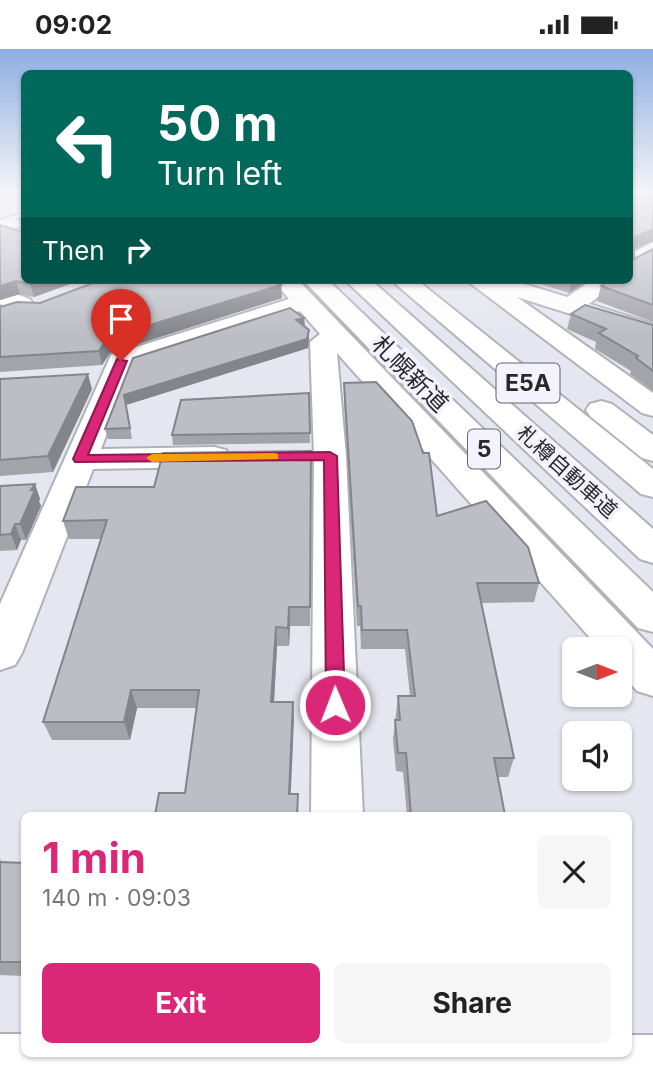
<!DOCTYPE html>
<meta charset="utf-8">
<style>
:root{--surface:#fff;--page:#f6f6f6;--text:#222;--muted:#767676;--accent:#db2777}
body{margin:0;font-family:Inter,"Noto Sans JP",sans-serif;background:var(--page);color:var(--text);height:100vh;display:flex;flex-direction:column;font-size:26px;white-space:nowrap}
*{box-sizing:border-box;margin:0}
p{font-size:23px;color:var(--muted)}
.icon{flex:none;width:38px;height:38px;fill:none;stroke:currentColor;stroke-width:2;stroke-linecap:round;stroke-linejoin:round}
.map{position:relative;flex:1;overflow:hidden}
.sheet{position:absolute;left:21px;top:763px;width:611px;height:245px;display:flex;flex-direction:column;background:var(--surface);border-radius:10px;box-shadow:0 2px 5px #0004}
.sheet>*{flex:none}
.hud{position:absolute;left:21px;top:21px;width:612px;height:214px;border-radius:10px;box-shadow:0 2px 5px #0004;background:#00695c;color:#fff;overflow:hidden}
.needle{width:46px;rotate:90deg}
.tools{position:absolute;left:562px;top:588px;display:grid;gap:14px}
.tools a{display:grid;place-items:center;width:70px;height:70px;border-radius:10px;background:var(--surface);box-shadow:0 2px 5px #0004;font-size:35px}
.pin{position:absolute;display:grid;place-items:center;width:60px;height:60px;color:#fff;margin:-72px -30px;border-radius:50% 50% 50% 0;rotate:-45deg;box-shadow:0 0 7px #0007}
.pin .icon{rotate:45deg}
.me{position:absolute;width:77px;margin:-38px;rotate:359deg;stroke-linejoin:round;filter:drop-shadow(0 0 5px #0008)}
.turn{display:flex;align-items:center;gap:24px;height:147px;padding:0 21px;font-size:32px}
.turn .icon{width:91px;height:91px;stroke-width:2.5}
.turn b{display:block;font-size:49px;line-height:60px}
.then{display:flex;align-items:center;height:66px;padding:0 21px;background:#0003;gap:14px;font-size:26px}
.round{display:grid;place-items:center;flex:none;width:74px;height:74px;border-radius:10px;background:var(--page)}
.overview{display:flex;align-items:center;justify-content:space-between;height:119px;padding:0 21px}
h1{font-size:42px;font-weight:700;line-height:52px;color:var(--accent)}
.button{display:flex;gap:14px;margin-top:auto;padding:14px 21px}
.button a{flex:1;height:80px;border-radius:10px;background:var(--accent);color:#fff;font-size:28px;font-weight:700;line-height:80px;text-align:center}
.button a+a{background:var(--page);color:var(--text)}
.status{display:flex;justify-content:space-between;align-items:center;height:49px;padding:0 35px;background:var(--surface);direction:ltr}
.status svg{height:19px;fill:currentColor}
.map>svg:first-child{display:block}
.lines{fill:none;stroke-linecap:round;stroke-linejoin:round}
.street-casing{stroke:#b1b1ba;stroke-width:4}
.highway-casing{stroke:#b1b1ba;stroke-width:4}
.street{fill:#fff;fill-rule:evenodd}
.highway{fill:#fff;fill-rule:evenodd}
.wall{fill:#a3a3aa}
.shaded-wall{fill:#84848b}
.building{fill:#bdbdc6;stroke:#84848b;stroke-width:2}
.route{fill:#db2777;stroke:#8e194d;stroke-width:2}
.slow{fill:#f59e0b}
.labels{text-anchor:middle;stroke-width:7;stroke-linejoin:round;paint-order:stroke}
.far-street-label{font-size:21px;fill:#28282b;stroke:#f4f3fd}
.shield{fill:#f4f3fd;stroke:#65656a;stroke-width:2}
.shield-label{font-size:23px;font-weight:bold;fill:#28282b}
.street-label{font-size:24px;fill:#28282b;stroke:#f4f3fd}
</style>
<div class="status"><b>09:02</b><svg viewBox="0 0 49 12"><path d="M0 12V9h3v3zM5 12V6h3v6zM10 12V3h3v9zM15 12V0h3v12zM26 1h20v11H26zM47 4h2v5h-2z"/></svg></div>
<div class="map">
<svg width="653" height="1029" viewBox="0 0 653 1029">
<rect width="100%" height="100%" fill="#e6e6f0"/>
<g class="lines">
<defs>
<path id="street" d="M24,164V176L0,184V171Z
M653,193V209L630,222V205Z
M273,231H298L653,600V647L637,642L620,622V600H600L337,304L346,407L363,766H311L314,407L310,293L320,285L300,262L133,317L101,400L214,398L226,401L230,408L226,415L214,418L93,420L22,604L15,616L0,621V555L111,306L289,250Z
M466,231H511L567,248L592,231H620L589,255L653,275V291L517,248L653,344V367L642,364Z
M0,239L30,250L33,255L30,260L21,262L0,255Z
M0,985H24V1004H628V986H653V1029H0Z"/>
<path id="highway" d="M303,231H328L653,543V583L638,579Z
M345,231H371L653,480V514L640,510Z
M391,231H417L653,420V448L641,445Z
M601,352L612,355L653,386V412L642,409L590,367L586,361L590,355Z"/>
</defs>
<use href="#street" class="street-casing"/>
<use href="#highway" class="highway-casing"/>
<use href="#street" class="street"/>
<use href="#highway" class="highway"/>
</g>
<path class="wall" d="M630,142H653V192L633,201L634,210L653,200V273L597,252L601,237L630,231Z
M24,168L81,231L34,248L20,245L0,251L21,182L18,170Z
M528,231H588L569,244Z
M281,236L282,249L110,304L102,316L0,323V258L40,254Z
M571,265L653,276V342L630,325L631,322L595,300L596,293L567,280Z
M304,269L305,278L309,290L308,299L126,356L132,390H108L105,380L133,309Z
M0,330L92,340L53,423L0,427Z
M344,334L437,467L539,534L534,553L481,554L514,709L508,728H497L505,766H407L403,723L396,722L393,690L398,647H410L405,600H361L360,577H357L344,353Z
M309,344L310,394L173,396L172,386Z
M311,402L310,577H290L289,597H277L274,653L294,671L185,744L196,659H137L130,691H52L43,673L102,490H69L63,472L154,438Z
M35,435L40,450L39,452L41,457L26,491H21L17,501L0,502V437Z
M0,810L2,813L24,814V927L0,926Z"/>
<path class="shaded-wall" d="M653,180V192L630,202L633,189Z
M41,231H81L34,248L30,235Z
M572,231H588L569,244Z
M16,232L20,245L0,251V237Z
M281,236L282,249L110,304L102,316L99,302L107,289Z
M304,269L305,278L296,271Z
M309,281V290L308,299L126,356L132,390L124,346Z
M88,325L92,340L53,423L48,407Z
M35,435L40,450L39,452L41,457L26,491L20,475Z
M15,475L21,491L17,501L11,485Z
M289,558L290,577L289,597L288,579Z
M276,578L277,597L273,671L271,653Z
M131,641L137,659L130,691L124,673Z
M293,653L294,671L290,762L289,745Z"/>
<path class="building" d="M630,142L653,146V180L633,189L634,210L653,200V256L601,237L609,231H630Z
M24,168V231H41L30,235L16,232L0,237V176L22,183L23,172L18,170Z
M101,231H271L281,236L107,289L99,302L0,308V258L17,253L40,254Z
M585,256L653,276V322L636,309L638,307L599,284L606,280L571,265Z
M290,259L304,269L296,271L309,281L307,290L124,346L130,379L105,380L133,309Z
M88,325L48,407L0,411V330Z
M376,333L412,372L423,404H429L437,467L486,452L528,498L539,534H477L514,709H494L505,766H411L406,704H398L395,671H400L398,647H415L407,581H362L361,557H358L344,334Z
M309,344L310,384L172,386L181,351Z
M311,402L310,558H289L288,579L276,578L271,653H293L289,745H298L297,766H155L159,744H185L199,641H131L124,673H43L107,471L63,472L76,438H154L163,404Z
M35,435L31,441H35L20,475H15L11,485L0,486V437Z
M0,813L24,814V913H0Z"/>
<linearGradient id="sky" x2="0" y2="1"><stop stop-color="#8eaee1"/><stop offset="0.5" stop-color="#f4f4f8"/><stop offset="1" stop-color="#f4f4f8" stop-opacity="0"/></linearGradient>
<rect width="653" height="286" fill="url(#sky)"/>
<path class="route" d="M117,310L127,312L88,406L330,403L337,407L345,656L342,661H328L326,656L324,411L75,413L73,410Z"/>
<path class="slow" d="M274,404L278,405V410L152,413L146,409L152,405Z"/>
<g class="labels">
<g class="far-street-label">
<text transform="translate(567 423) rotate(42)" y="7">札樽自動車道</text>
</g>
<g class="shield">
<rect x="496.5" y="314.5" width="63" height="39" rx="5"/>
<rect x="468" y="380.5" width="32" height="39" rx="5"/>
</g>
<g class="shield-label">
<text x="528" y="342">E5A</text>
<text x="484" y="408">5</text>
</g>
<g class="street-label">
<text transform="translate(410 325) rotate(45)" y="8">札幌新道</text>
</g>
</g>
</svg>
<div class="tools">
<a><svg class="needle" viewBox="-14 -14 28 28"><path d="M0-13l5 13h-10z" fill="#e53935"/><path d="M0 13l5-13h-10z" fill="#767676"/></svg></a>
<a><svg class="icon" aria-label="sound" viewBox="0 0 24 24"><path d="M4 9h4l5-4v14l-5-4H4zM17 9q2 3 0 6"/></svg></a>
</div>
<div class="pin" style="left:121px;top:312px;background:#d93025"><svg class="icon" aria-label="arrive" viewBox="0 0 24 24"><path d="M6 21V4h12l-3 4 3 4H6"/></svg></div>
<svg class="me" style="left:335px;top:656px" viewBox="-20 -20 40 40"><circle r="17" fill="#db2777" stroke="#fff" stroke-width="3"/><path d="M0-11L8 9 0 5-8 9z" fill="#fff"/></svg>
<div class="hud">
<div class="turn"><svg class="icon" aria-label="left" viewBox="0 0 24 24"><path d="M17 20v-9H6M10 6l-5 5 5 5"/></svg><div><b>50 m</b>Turn left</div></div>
<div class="then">Then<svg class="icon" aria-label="right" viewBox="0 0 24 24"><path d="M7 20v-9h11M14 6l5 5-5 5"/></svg></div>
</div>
<section class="sheet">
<div class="overview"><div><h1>1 min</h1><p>140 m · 09:03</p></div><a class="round"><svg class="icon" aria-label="close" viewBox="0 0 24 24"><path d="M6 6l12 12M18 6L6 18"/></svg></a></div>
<div class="button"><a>Exit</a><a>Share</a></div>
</section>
</div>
